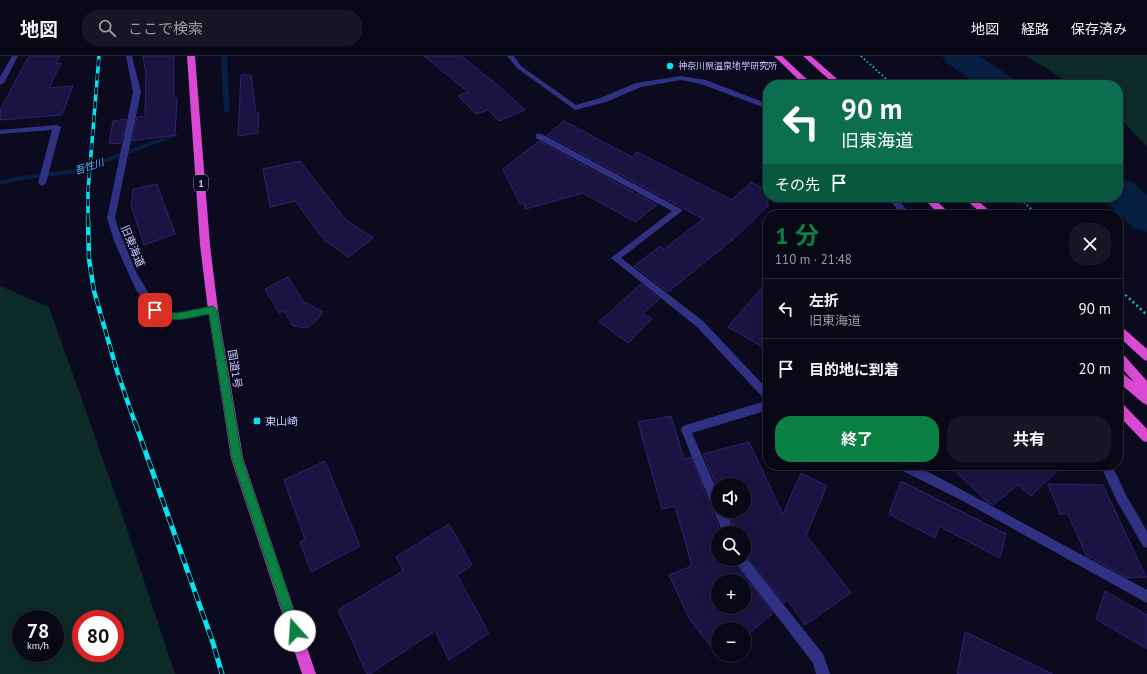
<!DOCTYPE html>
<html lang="ja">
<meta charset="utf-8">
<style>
:root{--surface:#090817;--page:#171624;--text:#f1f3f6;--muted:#999aa1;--line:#292936;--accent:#0b8043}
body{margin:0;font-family:"PT Sans","Noto Sans JP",sans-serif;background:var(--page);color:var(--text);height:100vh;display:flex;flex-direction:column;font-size:15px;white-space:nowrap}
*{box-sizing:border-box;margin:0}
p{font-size:13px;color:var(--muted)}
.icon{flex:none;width:22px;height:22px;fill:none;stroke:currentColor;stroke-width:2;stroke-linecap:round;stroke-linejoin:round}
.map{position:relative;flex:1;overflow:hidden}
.details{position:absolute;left:763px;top:154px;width:360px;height:260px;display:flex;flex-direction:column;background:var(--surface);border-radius:16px;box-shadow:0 2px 10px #0003,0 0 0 1px var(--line)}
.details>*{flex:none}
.hud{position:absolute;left:763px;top:24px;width:360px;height:122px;border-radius:16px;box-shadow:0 2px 10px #0003,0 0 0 1px var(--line);background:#0b6e4f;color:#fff;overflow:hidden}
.buttons{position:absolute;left:711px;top:422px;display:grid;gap:8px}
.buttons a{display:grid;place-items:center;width:40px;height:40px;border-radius:50%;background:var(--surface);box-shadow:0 2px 10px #0003,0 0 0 1px var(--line);font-size:20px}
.speed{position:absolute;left:12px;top:554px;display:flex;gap:8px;font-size:20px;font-weight:700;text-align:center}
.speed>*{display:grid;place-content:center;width:52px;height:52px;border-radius:50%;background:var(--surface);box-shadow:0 2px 10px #0003,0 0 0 1px var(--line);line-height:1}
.speed small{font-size:10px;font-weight:400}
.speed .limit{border:6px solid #d22;background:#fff;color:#111}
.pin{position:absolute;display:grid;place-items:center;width:34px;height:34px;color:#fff;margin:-17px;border-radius:8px;box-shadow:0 2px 6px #0006}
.me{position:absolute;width:44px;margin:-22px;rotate:341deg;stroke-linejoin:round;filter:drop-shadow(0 0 3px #0008)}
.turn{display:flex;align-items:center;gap:14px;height:84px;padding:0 12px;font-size:18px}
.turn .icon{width:52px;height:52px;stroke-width:2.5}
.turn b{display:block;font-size:28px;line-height:34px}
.then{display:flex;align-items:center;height:38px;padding:0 12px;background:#0003;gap:8px;font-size:15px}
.round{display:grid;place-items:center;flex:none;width:42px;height:42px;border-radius:16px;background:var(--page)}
.overview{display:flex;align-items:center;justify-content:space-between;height:68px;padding:0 12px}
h1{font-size:24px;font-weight:700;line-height:30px;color:var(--accent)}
.button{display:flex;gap:8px;margin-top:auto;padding:8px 12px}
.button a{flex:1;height:46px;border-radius:16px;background:var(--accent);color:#fff;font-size:16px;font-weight:700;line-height:46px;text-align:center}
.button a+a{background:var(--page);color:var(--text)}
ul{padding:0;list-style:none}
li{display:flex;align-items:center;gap:12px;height:60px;padding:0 12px;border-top:1px solid var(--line)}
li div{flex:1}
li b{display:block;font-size:15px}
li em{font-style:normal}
header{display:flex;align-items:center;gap:24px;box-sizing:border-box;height:56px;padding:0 20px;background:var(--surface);border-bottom:1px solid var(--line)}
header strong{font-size:19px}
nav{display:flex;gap:22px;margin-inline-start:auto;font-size:14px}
.search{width:280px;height:36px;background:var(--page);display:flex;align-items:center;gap:10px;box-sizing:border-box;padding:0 14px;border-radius:16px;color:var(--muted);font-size:15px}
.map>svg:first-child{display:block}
.green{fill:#0c2a27;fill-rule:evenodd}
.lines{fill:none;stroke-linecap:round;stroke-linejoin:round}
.stream{fill:#061f42;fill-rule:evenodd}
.river{fill:#061f42;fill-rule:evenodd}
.building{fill:#1b1442;stroke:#2f2370;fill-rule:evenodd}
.path-far1{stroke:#20bba9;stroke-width:2;stroke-dasharray:1.5 2.5;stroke-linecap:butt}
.path{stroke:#20bba9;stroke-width:2.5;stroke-dasharray:2 3;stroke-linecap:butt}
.service{fill:#303183;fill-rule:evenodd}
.minor{fill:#303183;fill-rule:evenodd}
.trunk{fill:#da49d3;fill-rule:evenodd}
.rail-far2-casing{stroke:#00e7f3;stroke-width:3.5}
.rail-far1-casing{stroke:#00e7f3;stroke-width:4.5}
.rail-casing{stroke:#00e7f3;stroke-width:5}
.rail-far2{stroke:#0c0a1f;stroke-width:2.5;stroke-dasharray:7;stroke-linecap:butt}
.rail-far1{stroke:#0c0a1f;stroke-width:3;stroke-dasharray:8;stroke-linecap:butt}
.rail{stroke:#0c0a1f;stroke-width:3.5;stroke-dasharray:10;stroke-linecap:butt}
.route{fill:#0b8043;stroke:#07532c}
.poi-dot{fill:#00e7f3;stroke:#0c0a1f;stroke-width:1.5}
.labels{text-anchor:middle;stroke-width:3;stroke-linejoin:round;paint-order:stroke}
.far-poi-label{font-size:9px;fill:#cbc8ff;stroke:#0c0a1f;text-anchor:start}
.far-water-label{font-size:10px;font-style:italic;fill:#56baff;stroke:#0c0a1f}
.shield{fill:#0c0a1f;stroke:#928fbc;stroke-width:1}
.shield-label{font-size:10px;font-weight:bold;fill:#cbc8ff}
.street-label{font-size:11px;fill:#cbc8ff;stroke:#0c0a1f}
.poi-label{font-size:11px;fill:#cbc8ff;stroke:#0c0a1f;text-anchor:start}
</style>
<header>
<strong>地図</strong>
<div class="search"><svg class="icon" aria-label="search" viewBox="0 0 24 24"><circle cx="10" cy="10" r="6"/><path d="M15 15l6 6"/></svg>ここで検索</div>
<nav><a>地図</a><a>経路</a><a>保存済み</a></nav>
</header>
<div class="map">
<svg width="1147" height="618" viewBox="0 0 1147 618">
<rect width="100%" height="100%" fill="#0c0a1f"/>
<path class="green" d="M1026,0H1147V91L1118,60V29H1073Z
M0,230L49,251L117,443L175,618H0ZM21,563H55V597H21ZM81,563H115V597H81Z"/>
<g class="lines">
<path class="stream" d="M222,0H228L227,6L230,55L227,57L224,55L221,6Z
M175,77L178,79L177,80L77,117L16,125L0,129V125L16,121L76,113Z"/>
<path class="river" d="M942,0H980L1012,22L1017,29H978L947,7Z
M1118,122L1132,126L1147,139V176L1133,172L1102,141H1118Z"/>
</g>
<path class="building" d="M29,0H60L56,8L61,7L49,32L73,30L62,59L0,64V54Z
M143,0H174V42H177L175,79L132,85L137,61L145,60L146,18Z
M424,0H461L500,31L525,54L499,65L488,54L476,58L458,40L468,36Z
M241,19H251L256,57H259L258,77L238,80Z
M126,63L121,87L109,88L113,65Z
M564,65L632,101L637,96L732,144L751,126L768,135V150L731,185L668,236L634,210L660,190L664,193L703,163L547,79Z
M539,85L657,149L635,166L583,137L526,153L523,147L520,148L503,113Z
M300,105L346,164L373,182L349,201L325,185L295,145L270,151L263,113Z
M157,128L175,178L144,189L131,149L133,133Z
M288,221L304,246L323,256L315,266L307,272L293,270L284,255L279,257L265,233Z
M768,224V294L728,271Z
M641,228L660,243L643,257L652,263L628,287L599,266Z
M671,360L684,403L691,401L721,477H718V503H733L773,557L744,582V573H718V599H725L721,603L690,564L669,519L692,510L675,450L662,453L638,366ZM718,525H744V551H718Z
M749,386L783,458L801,417L827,430L806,479L851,537L805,569L787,544L784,547L744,498V477H736L728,455H744V429H718V433L703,398Z
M325,405L360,490L311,516L300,486L305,483L284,424Z
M949,409H1063L1031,440L1018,429L993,449L987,446Z
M901,425L1006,478L1000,502L939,470L935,482L889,458Z
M1048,428L1103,429L1146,521L1127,522L1086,499L1068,458H1060Z
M449,468L472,509L457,519L489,577L449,604L435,575L370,618H367L338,554L403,515L396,501Z
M1105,535L1147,559V593L1096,563Z
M965,576L1053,618H957Z"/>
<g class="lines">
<path class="path-far1" d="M861,0L893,29
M1018,141L1038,159"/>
<path class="path" d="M1118,232L1147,259"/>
<path class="service" d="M536,78H542L681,153L682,155L621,202L703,265L768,334V354L692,377L718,437V455H726L735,477H723L681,374L682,371L686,369L766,345L697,271L611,202L672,155L536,82Z
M897,409H914L938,421L1147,534V547L961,444L899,413Z
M744,499L823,598L830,618H816L813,607L736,507L734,503H744Z"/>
<path class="minor" d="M12,0H18L4,27L0,29V21Z
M126,0H132L141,36L115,162L118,172L136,216L151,241L159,251L167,256L176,257L213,250L216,251L218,254L216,257L176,264L161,262L153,256L136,234L114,185L107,162L133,36Z
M507,0H514L521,10L576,49L600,42L636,27L681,20L706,24L768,48V53L701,28L681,24L641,31L606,46L575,54L517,12Z
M57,69L61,71L46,127L42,130L38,127L52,74L0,78V74Z
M887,141H896L911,159H902Z
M1100,409H1112L1126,439L1147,475V492L1143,490L1118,447Z"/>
<path class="trunk" d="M187,0H195L210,189L218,254L243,402L316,618H302L231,402L208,254L200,189Z
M774,0H782L813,29H804Z
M803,0H811L844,29H835Z
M922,141H933L951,159H940Z
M963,141H974L994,159H983Z
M1118,270L1122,271L1147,293V305L1143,303L1118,280Z
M1118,295L1122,297L1147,325V349L1143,347L1118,326V314L1134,326L1118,308Z
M1118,346L1122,347L1147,373V386L1143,385L1118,359Z"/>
<defs>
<path id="rail-far2" d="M88,164V135L99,0"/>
<path id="rail-far1" d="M88,163L89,203L94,235L117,315L135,367"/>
<path id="rail" d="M135,366L213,587L222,618"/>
</defs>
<use href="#rail-far2" class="rail-far2-casing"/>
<use href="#rail-far1" class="rail-far1-casing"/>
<use href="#rail" class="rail-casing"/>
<use href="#rail-far2" class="rail-far2"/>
<use href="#rail-far1" class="rail-far1"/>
<use href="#rail" class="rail"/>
</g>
<path class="route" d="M155,250L166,256L178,257L213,250L217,254L242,402L301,575L299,579L295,581L291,579L289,575L232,402L209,258C193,261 162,271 151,254L152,251Z"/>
<g class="poi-dot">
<circle cx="670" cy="10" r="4"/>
<rect x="253" y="361" width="8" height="8" rx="2"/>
</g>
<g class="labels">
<g class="far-poi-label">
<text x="678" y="13">神奈川県温泉地学研究所</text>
</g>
<g class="far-water-label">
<text transform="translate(89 110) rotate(-18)" y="4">吾性川</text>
</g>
<rect class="shield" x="194" y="119" width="14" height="16" rx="3"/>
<g class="shield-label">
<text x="201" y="131">1</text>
</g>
<g class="street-label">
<text transform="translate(133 190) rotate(67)" y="4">旧東海道</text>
<text transform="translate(235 313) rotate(81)" y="4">国道1号</text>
</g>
<g class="poi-label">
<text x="265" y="369">東山崎</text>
</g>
</g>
</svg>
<div class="buttons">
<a><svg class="icon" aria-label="sound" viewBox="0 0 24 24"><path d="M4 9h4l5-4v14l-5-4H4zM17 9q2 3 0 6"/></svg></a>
<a><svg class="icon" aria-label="search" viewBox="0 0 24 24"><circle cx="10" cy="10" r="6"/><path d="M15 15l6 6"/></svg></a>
<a>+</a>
<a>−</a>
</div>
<div class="speed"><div>78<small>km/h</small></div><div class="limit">80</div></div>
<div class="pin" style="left:155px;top:254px;background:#d93025"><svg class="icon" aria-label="arrive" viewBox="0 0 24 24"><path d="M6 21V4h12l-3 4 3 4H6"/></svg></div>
<svg class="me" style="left:295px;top:575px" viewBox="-20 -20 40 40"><circle r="19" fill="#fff"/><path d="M0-13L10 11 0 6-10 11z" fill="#0b8043"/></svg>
<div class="hud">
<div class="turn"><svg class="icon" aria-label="left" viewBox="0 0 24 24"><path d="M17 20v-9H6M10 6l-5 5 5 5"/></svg><div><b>90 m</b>旧東海道</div></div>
<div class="then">その先<svg class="icon" aria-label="arrive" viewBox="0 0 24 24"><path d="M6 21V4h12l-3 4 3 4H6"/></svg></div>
</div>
<section class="details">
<div class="overview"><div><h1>1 分</h1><p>110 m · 21:48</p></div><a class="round"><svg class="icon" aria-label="close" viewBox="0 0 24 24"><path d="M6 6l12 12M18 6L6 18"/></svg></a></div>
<ul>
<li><svg class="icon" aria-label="left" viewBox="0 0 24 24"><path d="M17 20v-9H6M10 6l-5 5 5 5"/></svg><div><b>左折</b><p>旧東海道</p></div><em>90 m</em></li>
<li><svg class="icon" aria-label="arrive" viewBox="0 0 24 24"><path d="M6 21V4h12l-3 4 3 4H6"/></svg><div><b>目的地に到着</b></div><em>20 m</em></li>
</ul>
<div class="button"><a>終了</a><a>共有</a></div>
</section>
</div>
